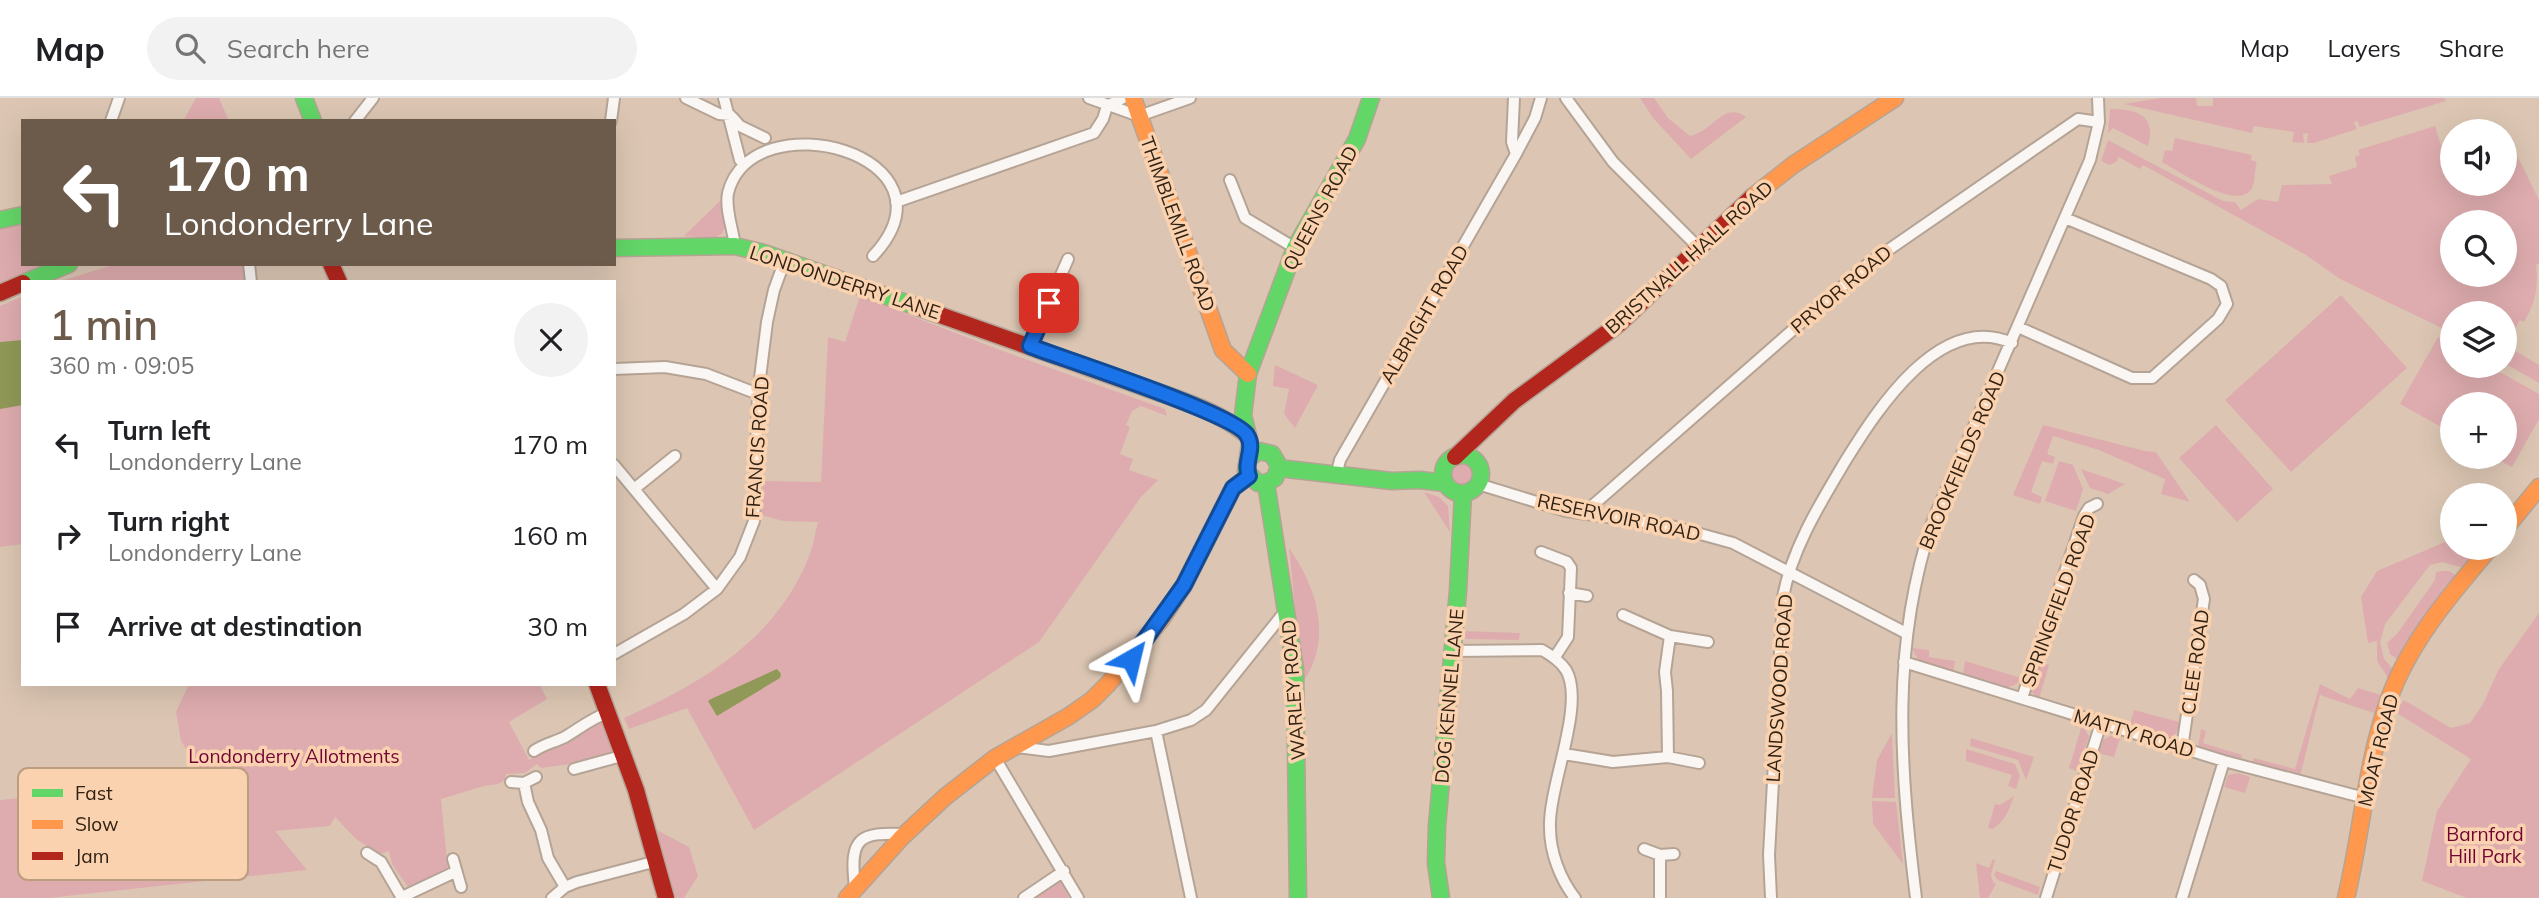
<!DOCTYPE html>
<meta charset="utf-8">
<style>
:root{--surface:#fff;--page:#f2f2f2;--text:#202124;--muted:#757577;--line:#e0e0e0;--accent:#6c5b4b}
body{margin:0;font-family:Mulish,sans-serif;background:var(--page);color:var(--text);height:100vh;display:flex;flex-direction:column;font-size:26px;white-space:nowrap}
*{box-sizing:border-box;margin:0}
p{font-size:23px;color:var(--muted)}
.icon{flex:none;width:38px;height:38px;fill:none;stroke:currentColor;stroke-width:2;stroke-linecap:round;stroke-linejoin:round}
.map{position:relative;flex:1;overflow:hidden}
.drawer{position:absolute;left:21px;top:182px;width:595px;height:406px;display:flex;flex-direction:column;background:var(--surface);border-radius:0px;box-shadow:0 7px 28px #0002}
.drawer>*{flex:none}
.guide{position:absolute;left:21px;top:21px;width:595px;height:147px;border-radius:0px;box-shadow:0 7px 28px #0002;background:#6c5b4b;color:#fff;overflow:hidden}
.buttons{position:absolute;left:2440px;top:21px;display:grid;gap:14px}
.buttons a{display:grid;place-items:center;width:77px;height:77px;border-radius:50%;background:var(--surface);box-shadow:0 7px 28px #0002;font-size:35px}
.pin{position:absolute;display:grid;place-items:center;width:60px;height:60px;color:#fff;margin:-30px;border-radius:14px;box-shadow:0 4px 10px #0006}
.me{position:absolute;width:77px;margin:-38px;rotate:37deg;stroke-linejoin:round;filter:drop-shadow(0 0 5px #0008)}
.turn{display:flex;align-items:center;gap:24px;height:147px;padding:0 28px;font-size:32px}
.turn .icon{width:91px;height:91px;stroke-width:2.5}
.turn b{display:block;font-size:49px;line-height:60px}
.round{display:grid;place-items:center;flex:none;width:74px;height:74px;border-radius:37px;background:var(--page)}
.summary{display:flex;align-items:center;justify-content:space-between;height:119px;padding:0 28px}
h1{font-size:42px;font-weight:600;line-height:52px;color:var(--accent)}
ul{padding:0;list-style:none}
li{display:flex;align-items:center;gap:21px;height:91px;padding:0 28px}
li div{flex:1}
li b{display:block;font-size:26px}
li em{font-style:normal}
header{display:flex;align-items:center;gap:42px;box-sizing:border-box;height:98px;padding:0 35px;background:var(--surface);border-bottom:2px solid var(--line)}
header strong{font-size:33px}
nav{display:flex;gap:38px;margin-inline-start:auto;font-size:24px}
.search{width:490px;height:63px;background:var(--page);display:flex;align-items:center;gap:18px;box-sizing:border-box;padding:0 24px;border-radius:38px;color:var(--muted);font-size:26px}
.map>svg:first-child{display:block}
.green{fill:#deacae;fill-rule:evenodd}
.water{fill:#909957}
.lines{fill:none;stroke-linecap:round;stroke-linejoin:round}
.street-casing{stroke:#b5a495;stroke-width:14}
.fast-casing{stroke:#b5a495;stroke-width:19}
.slow-casing{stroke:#b5a495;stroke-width:19}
.jam-casing{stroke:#b5a495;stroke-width:19}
.street{stroke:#faf6f4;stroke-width:10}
.fast{stroke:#63d668;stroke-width:16}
.slow{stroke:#ff974d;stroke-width:16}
.jam{stroke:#b3261e;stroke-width:16}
.route-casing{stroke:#114b97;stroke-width:18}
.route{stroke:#1a73e8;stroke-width:12}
.labels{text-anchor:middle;stroke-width:7;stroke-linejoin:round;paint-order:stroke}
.street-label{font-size:19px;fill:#302113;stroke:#fad2af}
.park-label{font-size:19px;fill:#700435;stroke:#fad2af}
.key{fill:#fad2af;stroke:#bd9d80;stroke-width:2}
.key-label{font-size:19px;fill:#302113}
</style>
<header>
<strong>Map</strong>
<div class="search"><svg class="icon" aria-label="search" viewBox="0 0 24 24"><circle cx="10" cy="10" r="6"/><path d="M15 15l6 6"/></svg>Search here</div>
<nav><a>Map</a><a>Layers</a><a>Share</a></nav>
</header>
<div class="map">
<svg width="2539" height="800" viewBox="0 0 2539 800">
<rect width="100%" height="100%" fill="#dcc6b3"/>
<path class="green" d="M196,0H219L229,23H183Z
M1640,0H1654L1668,20L1690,38C1714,33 1723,3 1746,19L1691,61L1653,20Z
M2161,0H2196L2197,8H2213V0H2444L2446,3L2360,29L2357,23L2354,24L2357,31L2314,45H2307L2308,35L2303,36L2304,45L2292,44L2294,34L2254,28L2252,35L2124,6Z
M2110,11C2137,11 2157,17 2148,48L2113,30L2108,35Z
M2435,28L2442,51L2452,48V86H2504V33H2499L2504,31L2539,102V165L2536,167C2539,188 2535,206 2524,224L2520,222L2505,247L2539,267V285L2504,265V215H2452V235L2340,181L2306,157L2143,67L2140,71L2119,59L2116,64L2110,67L2101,63L2108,42L2223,103L2235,104L2241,112L2258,101L2278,104L2282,87L2332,86L2329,78L2357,69L2355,59L2360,57L2358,52ZM2452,124H2504V177H2452Z
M2175,40L2252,57L2251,62L2257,64C2254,72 2256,81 2252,90C2239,115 2179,73 2162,64L2165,52L2172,53Z
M722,101L726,125L722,136L713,140L684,138Z
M23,122V166H52L0,187V128Z
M127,166H243L244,184H57L110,168Z
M2341,197L2407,270L2291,374L2225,302Z
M23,198V446L0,449V208Z
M860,198L1000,252L1165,311L1167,318L1141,308L1132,313L1126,327L1130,329L1120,356L1133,361L1129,372L1158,382L1141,399L1039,544L754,732L687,610L629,631L624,620C701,586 775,542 808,461C813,449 815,436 818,424L783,423L761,417L763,383L821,384L828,239L845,244Z
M2438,239L2452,247V268H2489L2539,296V321L2512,369L2493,359H2504V306H2452V335L2400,306Z
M1275,267L1318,287L1295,330L1284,316L1289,291L1273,288Z
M2043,327L2145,353L2156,354L2190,404L2161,396L2165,381L2099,352L2053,338L2047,356L2055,359L2053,366L2042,363L2031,394L2042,399L2040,406L2013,397Z
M2216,327L2273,391L2237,424L2179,360Z
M2059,363L2073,367L2083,391L2076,413L2045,403Z
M1449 377a13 13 0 1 1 26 0a13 13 0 1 1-26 0Z
M2081,371L2125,386L2108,396L2090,390Z
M1424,394L1439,399L1448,408L1450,434Z
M2452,441V450H2477L2463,470L2443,464L2430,467L2385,526L2380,544L2384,561L2392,570L2388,580L2377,563V543L2368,545L2361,499L2377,473Z
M1289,450C1317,489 1333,541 1303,584Z
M2443,473H2449L2457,478L2423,522L2397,561L2390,556L2387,545L2397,536L2435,482L2436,474Z
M2539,515V800H2467L2422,783L2437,713L2471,661L2395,614L2404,602L2451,630L2470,625L2483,606L2499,571Z
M1462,533L1520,535L1519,542L1466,541Z
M1913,550L1929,552V559L1955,563L1953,574C1938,570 1915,568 1913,550Z
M1965,563L2021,580C2011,599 1985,583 1969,578L1963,576Z
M2039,564L2049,567L2039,601L2030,592Z
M189,586H539L547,601L509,624L529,662L600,620L612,654L578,665L541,670L537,666L525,675L506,676L505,682L498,686L484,688L441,701L448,772L408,789L392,766L389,753L379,756L356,741L335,719L330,728L275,733L307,772L48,800H0V702L191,682L198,670L181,643L176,614Z
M2320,586L2350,601L2358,590L2381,597L2374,615L2320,597L2300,679L2252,667L2254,660L2295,671Z
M2134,612L2179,624C2179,632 2176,639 2168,639L2130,627Z
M2082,627L2089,638L2077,673L2069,670Z
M2201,631L2206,633L2203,645L2242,657L2241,662L2198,651Z
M1892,635L1895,700H1872L1877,662Z
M2111,638L2120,640L2114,659L2097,655L2102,642Z
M1971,640L2034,659L2026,682L2018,662L1970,648Z
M1966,651L2015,666L2020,678L2016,691L2008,688L2012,677L1966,663Z
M2238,675L2250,679L2245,695L2224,689L2228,677Z
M2014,698C2009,712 2005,723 1993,731L1988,730L1995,706L2000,707Z
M1872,703L1896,704L1903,766L1873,726Z
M657,732L689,749L698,778L684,800H676Z
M1993,761L1995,762L1991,777L1993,784L1996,786L1988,800H1980L1976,765L1989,770Z
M1996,773L2040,789L2038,797L1998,782L1994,777Z
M1060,782L1069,800H1032Z"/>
<path class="water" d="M23,242V307L0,311V244Z
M777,571L781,576L780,580L717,618L708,603L711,601Z"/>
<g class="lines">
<defs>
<path id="street" d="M686,0L719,16L730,17
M724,0L740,62
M1089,0L1139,18L1190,0
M1514,0L1512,44L1516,56
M1566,0L1613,64L1699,150
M732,19L740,28L765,40
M111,23L119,0
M355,23L373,0
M611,23L614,0
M1230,82L1245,120L1295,150
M896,104L1094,35L1103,21L1107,8L1123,0
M735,148C733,131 725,112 728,95C752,0 967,57 873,158
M249,166L251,184
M2018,229L2132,280H2152L2218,221L2227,206L2221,188L2211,181L2065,120
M1030,248L1068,161
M614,271L665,269L706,276L758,296
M614,367L717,491
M1336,378L1340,362L1516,56L1535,20L1541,0
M1478,386L1566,413L1671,428L1733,445L1906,535
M634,391L675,358
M1592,417L1593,407L1600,401L1868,166L2078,21L2099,24
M1541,454L1567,464L1571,470L1568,539L1555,559
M1569,495L1587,498
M1623,517L1670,538L1708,544
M1453,553L1542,552C1551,557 1560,563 1566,572C1586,606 1548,689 1550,730C1550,754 1560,781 1575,800
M614,556L684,516L717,491L740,459L754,423L758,296L767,224L774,192L785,162
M1904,564L2224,663L2365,700
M2022,600L2084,418L2089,410L2097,406
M1156,633L1191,800
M1017,649L1049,653L1156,633L1191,622L1206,612L1287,511
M2182,650L2204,501L2200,487L2194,482
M534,653C544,646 555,644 565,639C580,630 592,620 609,614
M1564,656L1613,664L1668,659L1699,665
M1668,659L1667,593L1665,574L1670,538
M995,660L1078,800
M574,671L625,657
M511,684L524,685L536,679
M524,685L528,704L541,732L548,760L565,789
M1644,751L1660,757L1674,756
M367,755L381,764L402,800
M453,761L461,789
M855,789C849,739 859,734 906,736
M402,799L455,774
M552,800L565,789L577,784L657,763
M1024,800L1064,773
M1660,800V757
M1771,800L1769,757L1783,499C1792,450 1821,404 1846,362C1877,312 1940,213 2012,245
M1916,800C1900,669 1890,549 1933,422L2090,62L2099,24L2098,0
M2046,800L2101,625
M2182,800L2224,663"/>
<path id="fast" d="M304,0L313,23
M0,122L23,117
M614,150L735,148L764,155L923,211
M26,184L69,166
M1443 376a19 19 0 1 1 38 0a19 19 0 1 1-38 0Z
M1248,361L1259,353L1272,356L1279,368L1275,380L1266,385H1258L1246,373L1250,346L1243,317L1248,276L1295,150L1357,41L1371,0
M1278,370L1392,383L1420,382L1445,385
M1266,385L1295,571L1298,800
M1441,800L1436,765L1437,728L1458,493L1463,395"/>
<path id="slow" d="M1133,0L1223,252L1248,276
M1751,100L1793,67L1895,0
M1149,291C1183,303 1218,313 1247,337
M2504,432L2539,389
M847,800L902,739L945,699L995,660L1069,618L1092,602L1109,585L1161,522L1184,487L1233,390L1249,378
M2346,800C2362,734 2366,665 2389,601C2410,543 2451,496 2490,450"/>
<path id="jam" d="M331,166L339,184
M0,195L23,185
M923,211L1149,291
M1455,359L1514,303L1620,225L1751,100
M597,586L636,692L666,800"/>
</defs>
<use href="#street" class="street-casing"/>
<use href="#fast" class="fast-casing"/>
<use href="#slow" class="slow-casing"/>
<use href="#jam" class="jam-casing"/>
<use href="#street" class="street"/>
<use href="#fast" class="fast"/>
<use href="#slow" class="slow"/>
<use href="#jam" class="jam"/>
</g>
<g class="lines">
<defs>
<path id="route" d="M1049,205L1030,248C1064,261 1235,316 1247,337C1256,351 1243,364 1249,378L1233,390L1184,487L1131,561"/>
</defs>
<use href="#route" class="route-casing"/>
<use href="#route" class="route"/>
</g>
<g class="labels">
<g class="street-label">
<text transform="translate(1320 110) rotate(-62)" y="7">QUEENS ROAD</text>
<text transform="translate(1178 126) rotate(70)" y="7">THIMBLEMILL ROAD</text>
<text transform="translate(1689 159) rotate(-42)" y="7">BRISTNALL HALL ROAD</text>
<text transform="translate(845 184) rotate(18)" y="7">LONDONDERRY LANE</text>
<text transform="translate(1841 191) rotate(-40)" y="7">PRYOR ROAD</text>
<text transform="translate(1424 216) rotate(-60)" y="7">ALBRIGHT ROAD</text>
<text transform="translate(757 349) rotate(-86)" y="7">FRANCIS ROAD</text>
<text transform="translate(1962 362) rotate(-67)" y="7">BROOKFIELDS ROAD</text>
<text transform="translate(1619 419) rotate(12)" y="7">RESERVOIR ROAD</text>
<text transform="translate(2058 502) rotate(-70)" y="7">SPRINGFIELD ROAD</text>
<text transform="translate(2195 564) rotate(-82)" y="7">CLEE ROAD</text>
<text transform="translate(1779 590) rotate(-86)" y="7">LANDSWOOD ROAD</text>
<text transform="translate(1293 592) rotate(-94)" y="7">WARLEY ROAD</text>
<text transform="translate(1449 598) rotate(-85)" y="7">DOG KENNEL LANE</text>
<text transform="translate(2134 635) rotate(17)" y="7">MATTY ROAD</text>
<text transform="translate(2378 652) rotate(-76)" y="7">MOAT ROAD</text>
<text transform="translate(2073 713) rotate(-72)" y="7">TUDOR ROAD</text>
</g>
<g class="park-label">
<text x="294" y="665">Londonderry Allotments</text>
<text x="2485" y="743">Barnford<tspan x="2485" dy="22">Hill Park</tspan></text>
</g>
</g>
<rect x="18" y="670" width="230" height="112" rx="10" class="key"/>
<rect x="32" y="691" width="31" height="8" fill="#63d668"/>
<rect x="32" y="722" width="31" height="9" fill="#ff974d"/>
<rect x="32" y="754" width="31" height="8" fill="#b3261e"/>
<g class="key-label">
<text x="75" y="702">Fast</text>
<text x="75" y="733">Slow</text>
<text x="75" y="765">Jam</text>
</g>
</svg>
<div class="buttons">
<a><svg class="icon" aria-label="sound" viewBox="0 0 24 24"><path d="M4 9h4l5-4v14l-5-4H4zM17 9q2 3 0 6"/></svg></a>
<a><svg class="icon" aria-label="search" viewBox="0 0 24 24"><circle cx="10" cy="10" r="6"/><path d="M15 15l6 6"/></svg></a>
<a><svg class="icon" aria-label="layers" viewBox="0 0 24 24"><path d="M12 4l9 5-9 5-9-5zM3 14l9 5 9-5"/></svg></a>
<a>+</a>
<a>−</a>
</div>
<div class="pin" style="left:1049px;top:205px;background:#d93025"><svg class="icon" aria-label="arrive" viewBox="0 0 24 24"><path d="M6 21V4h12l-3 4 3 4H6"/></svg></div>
<svg class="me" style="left:1131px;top:561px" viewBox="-20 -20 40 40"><path d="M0-17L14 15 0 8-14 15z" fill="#1a73e8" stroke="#fff" stroke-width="4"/></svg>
<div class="guide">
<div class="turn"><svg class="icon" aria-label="left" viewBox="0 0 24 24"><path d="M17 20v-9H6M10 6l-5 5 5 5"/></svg><div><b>170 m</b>Londonderry Lane</div></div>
</div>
<section class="drawer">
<div class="summary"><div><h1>1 min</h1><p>360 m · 09:05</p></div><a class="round"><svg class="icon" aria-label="close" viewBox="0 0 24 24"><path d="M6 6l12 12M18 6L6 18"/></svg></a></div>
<ul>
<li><svg class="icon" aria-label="left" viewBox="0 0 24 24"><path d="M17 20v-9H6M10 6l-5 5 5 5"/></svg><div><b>Turn left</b><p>Londonderry Lane</p></div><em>170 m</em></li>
<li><svg class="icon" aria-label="right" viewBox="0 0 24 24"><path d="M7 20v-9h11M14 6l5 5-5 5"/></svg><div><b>Turn right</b><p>Londonderry Lane</p></div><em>160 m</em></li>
<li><svg class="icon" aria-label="arrive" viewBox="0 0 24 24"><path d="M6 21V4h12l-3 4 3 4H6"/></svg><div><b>Arrive at destination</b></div><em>30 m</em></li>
</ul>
</section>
</div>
